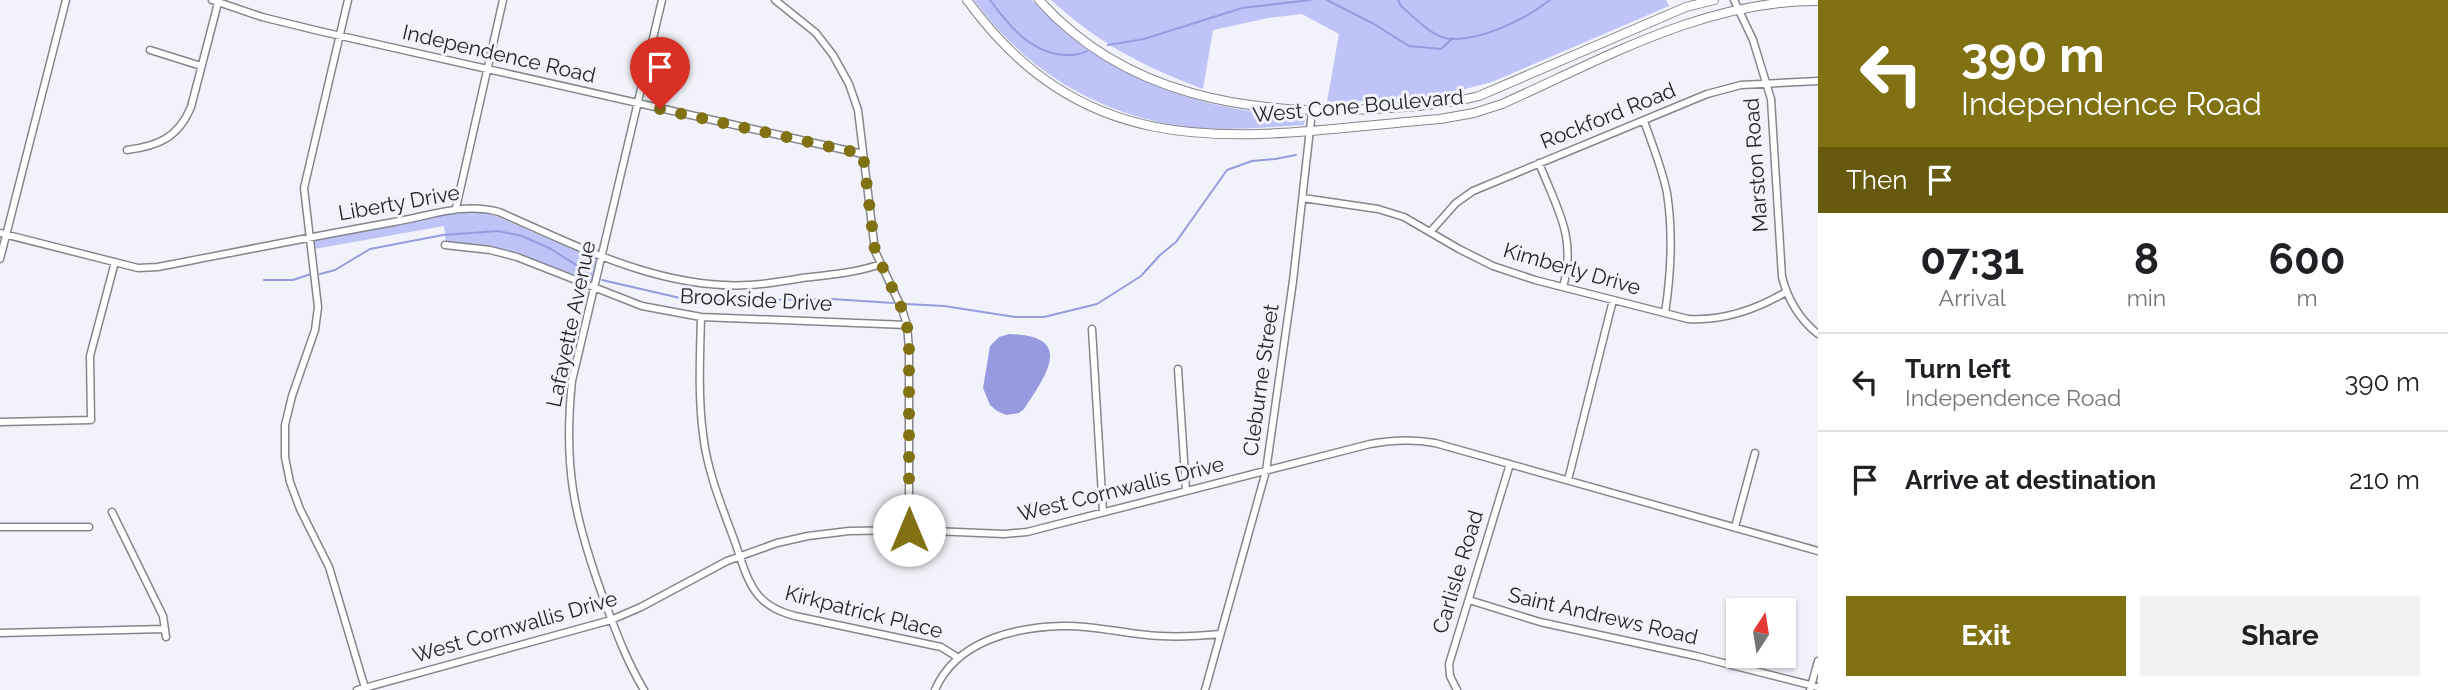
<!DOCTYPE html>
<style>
:root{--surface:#fff;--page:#f2f2f2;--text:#202124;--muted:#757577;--line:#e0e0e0;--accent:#807112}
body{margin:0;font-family:Raleway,sans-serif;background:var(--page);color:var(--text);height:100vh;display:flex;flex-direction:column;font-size:26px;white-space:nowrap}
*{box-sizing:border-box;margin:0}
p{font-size:23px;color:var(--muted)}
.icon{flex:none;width:38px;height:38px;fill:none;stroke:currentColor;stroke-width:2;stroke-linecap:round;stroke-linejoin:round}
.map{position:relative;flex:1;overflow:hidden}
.details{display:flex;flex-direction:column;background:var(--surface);width:630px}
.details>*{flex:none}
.hud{background:#807112;color:#fff;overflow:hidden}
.needle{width:46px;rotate:12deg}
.controls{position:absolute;left:1726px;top:598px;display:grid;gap:14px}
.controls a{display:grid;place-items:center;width:70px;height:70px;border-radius:0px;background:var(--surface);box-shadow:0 2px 5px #0004;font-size:35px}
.pin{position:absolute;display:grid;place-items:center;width:60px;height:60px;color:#fff;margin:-72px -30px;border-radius:50% 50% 50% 0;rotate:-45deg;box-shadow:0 0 7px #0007}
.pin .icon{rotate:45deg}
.me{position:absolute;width:77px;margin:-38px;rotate:0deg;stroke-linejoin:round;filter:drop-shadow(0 0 5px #0008)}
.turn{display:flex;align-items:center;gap:24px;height:147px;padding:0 28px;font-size:32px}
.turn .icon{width:91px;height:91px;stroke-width:2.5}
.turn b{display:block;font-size:49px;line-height:60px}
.then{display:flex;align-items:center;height:66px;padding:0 28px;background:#0003;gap:14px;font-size:26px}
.eta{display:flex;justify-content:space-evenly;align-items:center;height:119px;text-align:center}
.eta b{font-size:42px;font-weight:700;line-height:49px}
.primary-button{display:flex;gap:14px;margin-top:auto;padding:14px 28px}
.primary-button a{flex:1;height:80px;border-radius:0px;background:var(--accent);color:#fff;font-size:28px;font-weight:700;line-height:80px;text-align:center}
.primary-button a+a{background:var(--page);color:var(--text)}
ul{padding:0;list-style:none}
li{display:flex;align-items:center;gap:21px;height:98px;padding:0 28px;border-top:2px solid var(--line)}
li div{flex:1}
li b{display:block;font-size:26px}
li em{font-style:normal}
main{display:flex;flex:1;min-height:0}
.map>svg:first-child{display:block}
.green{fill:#bec4f7}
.water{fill:#969be0}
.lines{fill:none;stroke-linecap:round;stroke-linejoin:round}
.stream{stroke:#969be0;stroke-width:2}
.minor-casing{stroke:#85868c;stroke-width:9}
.major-casing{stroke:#85868c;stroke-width:10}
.minor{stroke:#fff;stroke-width:6}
.major{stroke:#fff;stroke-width:8}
.route{stroke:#807112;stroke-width:12;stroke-dasharray:0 21.6}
.labels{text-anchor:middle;stroke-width:6;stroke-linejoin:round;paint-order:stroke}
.street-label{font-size:21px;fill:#242527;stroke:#f2f3fa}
</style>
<main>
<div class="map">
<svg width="1818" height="690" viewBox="0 0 1818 690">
<rect width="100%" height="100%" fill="#f2f3fa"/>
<path class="green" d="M974,0H1032C1115,79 1187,109 1301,116L1305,120L1304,125C1268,127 1232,131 1196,128C1104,118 1029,75 974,0Z
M1051,0H1666L1669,6L1492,82L1450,93L1409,100L1327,102L1339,34L1302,14L1268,18L1213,30L1203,89C1144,67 1098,43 1051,0Z
M461,210L486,212L596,259L592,281L508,250L446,242L444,226L314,249L313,240Z"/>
<path class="water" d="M1009,334C1075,336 1047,374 1024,409L1019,413L1006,415L997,411L990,405L983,388L990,346L999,337Z"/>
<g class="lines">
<path class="stream" d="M990,0C1009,26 1031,53 1065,55C1074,55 1080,55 1087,51
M1327,0L1374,24L1409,46L1441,49L1453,38
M1398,0L1401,6C1413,16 1429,34 1445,38C1476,44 1526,19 1550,0
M1108,45L1144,39L1242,8L1310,0
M320,274L335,270L370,249L443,235L498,231L522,236L551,249L592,275
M264,280H293L311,274
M602,280L693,301L832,299L893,303
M906,304L944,306L1015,317H1044L1097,304L1141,276L1160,255L1176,242L1227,170L1252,161L1275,159L1296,155"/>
<defs>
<path id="minor" d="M212,0L262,17L319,31L863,154
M348,0L304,188L318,307L315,330L292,396L285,425V457L290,482L300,509L329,567L365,688
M775,0L816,33L833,55L849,84L858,110L875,251L902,309L907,325L909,349V530
M1734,0L1753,40L1771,99L1782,277C1788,300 1799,319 1818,334
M150,50L201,66
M1644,121C1652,144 1662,168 1667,193C1673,232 1671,274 1665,313
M127,150C158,146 178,138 191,107L218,3
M1539,163C1557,209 1577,237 1563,287
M1303,198L1378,209L1404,217L1459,249L1493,266L1535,280L1688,319C1722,321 1757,309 1786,292
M456,208L503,0
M1431,231L1456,203L1473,191L1707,94L1741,85L1818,81
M0,233L138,268L158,267C236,252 315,236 394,222C430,216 462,202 499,212C577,246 661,290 749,285C767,284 785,281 802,278C829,275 855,273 881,264
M445,245L490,250L517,257L642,306L701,317L907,325
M0,259L66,0
M701,317C700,356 698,396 703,434C707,471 722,507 735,542C741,559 746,580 758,595C768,607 781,612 795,616L941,647L957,657
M1092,329L1103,512
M1178,369L1186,491
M0,422L91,420L90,356L115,262
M1568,480L1613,300
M112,512L163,616L166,637
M0,527H89
M1735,527L1755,453
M1469,600L1540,622L1696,656L1818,687
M0,633L164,629
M357,690L611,620L641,607L727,561L777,543L808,536L849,531L909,530L1004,534L1027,532L1370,444C1392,440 1413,439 1435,443L1818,551
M644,690C626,660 615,629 603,597C574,517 563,467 572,381L662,0
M935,690C956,641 1014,627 1063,626C1096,625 1128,635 1160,636C1180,637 1200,636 1220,634
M1205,690L1266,471L1293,281L1312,111
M1457,690L1450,676L1449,664L1510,464
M1810,690L1818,661"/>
<path id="major" d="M967,0C1095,176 1253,134 1440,119L1474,113L1502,104C1603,59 1705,0 1818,1
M1039,0C1125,96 1250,116 1373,109C1409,107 1444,105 1479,96L1686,7L1714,0"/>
</defs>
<use href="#minor" class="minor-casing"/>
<use href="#major" class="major-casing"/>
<use href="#minor" class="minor"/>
<use href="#major" class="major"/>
</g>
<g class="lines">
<path class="route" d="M660,109L863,154L875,251L902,309L907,325L909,349V530"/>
</g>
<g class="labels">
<g class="street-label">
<text transform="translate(499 54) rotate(13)" y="7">Independence Road</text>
<text transform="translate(1358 106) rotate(-5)" y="7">West Cone Boulevard</text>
<text transform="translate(1608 116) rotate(-22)" y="7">Rockford Road</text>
<text transform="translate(1756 165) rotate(-94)" y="7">Marston Road</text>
<text transform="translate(399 203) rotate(-10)" y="7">Liberty Drive</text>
<text transform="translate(1572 269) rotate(16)" y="7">Kimberly Drive</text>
<text transform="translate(756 300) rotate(3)" y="7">Brookside Drive</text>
<text transform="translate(571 324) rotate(-78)" y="7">Lafayette Avenue</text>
<text transform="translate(1261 380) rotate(-82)" y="7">Cleburne Street</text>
<text transform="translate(1121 489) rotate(-14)" y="7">West Cornwallis Drive</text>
<text transform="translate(1458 572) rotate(-73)" y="7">Carlisle Road</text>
<text transform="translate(864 612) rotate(14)" y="7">Kirkpatrick Place</text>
<text transform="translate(1603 616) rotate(13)" y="7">Saint Andrews Road</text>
<text transform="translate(515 627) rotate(-16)" y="7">West Cornwallis Drive</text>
</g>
</g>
</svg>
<div class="controls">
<a><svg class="needle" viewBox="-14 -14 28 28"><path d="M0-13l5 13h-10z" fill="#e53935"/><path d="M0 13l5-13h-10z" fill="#757577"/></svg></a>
</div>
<div class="pin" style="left:660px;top:109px;background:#d93025"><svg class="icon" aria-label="arrive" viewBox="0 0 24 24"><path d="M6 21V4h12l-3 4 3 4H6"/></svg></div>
<svg class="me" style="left:909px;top:530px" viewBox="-20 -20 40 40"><circle r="19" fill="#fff"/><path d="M0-13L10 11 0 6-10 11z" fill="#807112"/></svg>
</div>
<section class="details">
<div class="hud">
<div class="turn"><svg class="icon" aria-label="left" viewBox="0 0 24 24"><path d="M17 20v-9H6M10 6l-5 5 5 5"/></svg><div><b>390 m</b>Independence Road</div></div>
<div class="then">Then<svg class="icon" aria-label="arrive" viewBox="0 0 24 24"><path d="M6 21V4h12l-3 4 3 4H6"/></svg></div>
</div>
<div class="eta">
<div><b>07:31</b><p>Arrival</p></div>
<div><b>8</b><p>min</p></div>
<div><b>600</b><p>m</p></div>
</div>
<ul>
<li><svg class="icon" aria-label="left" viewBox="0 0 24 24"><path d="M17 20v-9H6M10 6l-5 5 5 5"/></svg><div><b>Turn left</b><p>Independence Road</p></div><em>390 m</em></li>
<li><svg class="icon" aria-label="arrive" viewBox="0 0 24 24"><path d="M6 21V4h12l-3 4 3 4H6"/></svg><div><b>Arrive at destination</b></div><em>210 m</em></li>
</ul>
<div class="primary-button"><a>Exit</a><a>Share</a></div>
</section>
</main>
